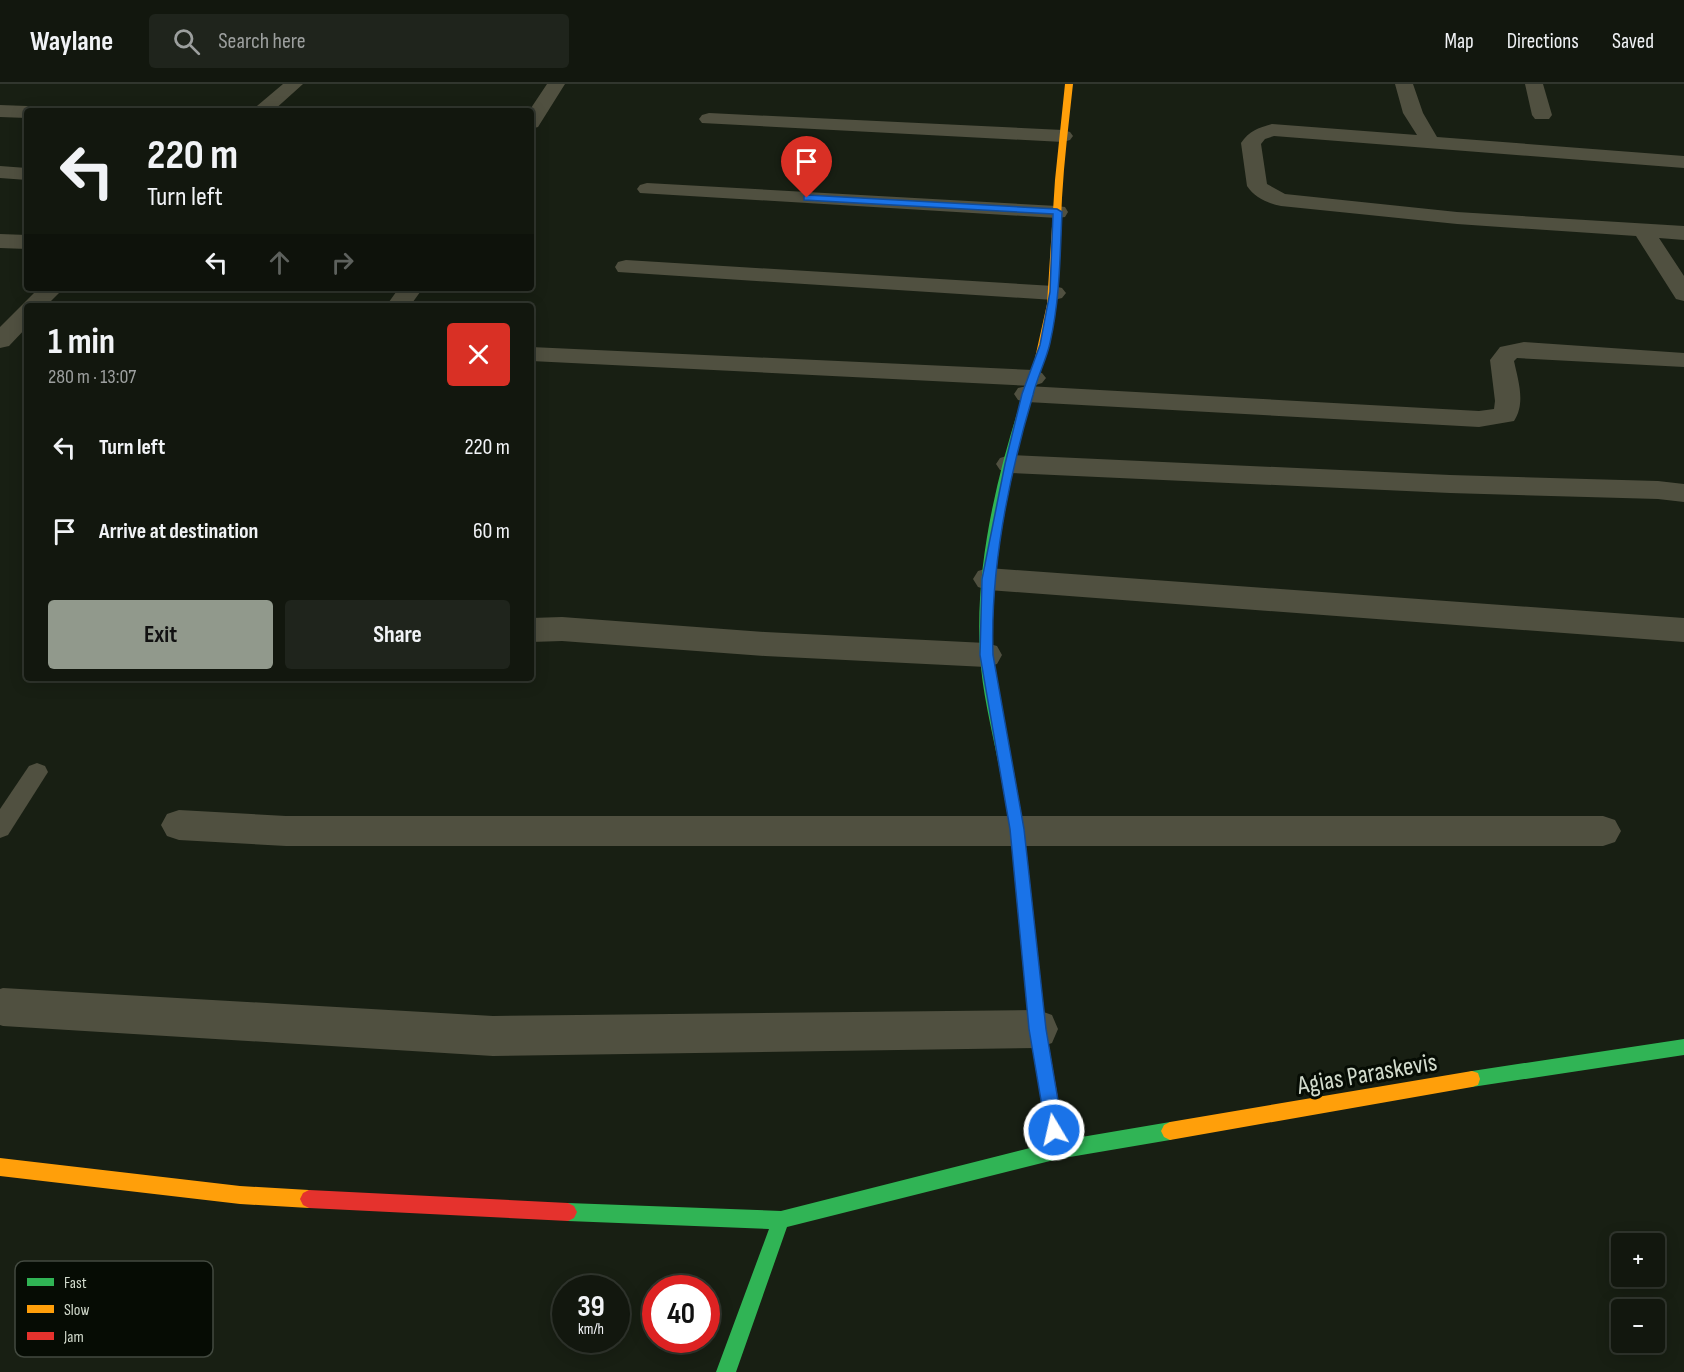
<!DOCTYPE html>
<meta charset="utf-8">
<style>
:root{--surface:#12170e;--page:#1f241c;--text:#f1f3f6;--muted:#9c9f9e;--line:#31362e;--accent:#91998c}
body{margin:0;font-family:"Sofia Sans Condensed",sans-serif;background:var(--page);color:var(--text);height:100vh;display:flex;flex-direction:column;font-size:22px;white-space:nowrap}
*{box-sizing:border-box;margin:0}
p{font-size:20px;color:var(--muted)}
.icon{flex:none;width:33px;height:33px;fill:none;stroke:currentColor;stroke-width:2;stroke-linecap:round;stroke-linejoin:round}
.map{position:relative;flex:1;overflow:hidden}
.drawer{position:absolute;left:24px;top:219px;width:510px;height:378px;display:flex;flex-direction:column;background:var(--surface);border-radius:6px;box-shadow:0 3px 15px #0003,0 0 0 2px var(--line)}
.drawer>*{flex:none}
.guide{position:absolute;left:24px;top:24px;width:510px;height:183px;border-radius:6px;box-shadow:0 3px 15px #0003,0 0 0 2px var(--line);background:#12170e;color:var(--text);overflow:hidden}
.buttons{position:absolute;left:1611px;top:1149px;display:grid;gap:12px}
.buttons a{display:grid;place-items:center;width:54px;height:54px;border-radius:6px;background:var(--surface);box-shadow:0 3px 15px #0003,0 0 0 2px var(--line);font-size:30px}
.speed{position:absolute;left:552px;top:1191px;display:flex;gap:12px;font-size:30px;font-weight:700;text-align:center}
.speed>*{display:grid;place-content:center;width:78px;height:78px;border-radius:50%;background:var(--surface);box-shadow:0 3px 15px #0003,0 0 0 2px var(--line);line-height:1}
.speed small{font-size:15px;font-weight:400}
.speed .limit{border:9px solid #d22;background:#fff;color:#111}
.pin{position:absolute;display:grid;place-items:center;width:51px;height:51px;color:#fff;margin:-62px -26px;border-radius:50% 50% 50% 0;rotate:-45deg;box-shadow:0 0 6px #0007}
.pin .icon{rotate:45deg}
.me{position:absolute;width:66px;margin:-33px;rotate:351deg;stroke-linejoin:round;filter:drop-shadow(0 0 4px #0008)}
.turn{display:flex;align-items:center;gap:21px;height:126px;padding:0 24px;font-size:27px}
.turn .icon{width:78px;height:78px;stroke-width:2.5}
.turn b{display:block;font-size:42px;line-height:51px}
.lanes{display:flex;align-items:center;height:57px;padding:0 24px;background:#0003;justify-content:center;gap:30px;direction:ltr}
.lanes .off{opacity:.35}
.round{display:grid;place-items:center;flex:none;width:63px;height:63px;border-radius:6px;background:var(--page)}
.overview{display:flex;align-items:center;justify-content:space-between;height:102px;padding:0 24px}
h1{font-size:36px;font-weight:700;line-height:45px}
.action{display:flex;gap:12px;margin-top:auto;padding:12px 24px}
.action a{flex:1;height:69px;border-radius:6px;background:var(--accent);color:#111;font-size:24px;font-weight:700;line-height:69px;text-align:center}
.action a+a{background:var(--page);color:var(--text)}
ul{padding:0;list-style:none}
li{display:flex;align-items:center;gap:18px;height:84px;padding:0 24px}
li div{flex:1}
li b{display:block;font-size:22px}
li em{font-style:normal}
header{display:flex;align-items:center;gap:36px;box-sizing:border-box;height:84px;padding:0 30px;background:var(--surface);border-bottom:2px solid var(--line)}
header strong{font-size:28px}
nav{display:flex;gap:33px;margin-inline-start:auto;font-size:21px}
.search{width:420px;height:54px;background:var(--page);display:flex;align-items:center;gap:15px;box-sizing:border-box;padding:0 21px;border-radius:6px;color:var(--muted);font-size:22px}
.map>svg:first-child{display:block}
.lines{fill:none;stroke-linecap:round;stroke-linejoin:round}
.lane{fill:#505040;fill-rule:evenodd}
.street{fill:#505040;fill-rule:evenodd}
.fast{fill:#30b455;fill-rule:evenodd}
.slow{fill:#ff9f0a;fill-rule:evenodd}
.jam{fill:#e5322d;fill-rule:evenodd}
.route{fill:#1a73e8;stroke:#114b97;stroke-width:1.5}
.labels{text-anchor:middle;stroke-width:6;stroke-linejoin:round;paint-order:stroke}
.near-street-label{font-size:26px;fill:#d2dbcd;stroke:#060c04}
.key{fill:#060c04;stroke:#434a40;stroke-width:1.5}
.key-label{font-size:16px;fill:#d2dbcd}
</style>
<header>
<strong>Waylane</strong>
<div class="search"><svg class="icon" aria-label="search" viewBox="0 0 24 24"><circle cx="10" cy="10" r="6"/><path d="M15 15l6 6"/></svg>Search here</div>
<nav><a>Map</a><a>Directions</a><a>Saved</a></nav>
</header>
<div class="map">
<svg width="1684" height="1288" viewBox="0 0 1684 1288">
<rect width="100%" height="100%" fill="#181f13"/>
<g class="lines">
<path class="lane" d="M37,679L45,682L48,688L8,751L0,754V725L29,682Z"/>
<path class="street" d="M283,0H303L273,27H251Z
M547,0H565L538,43L531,45V27H529Z
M1395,0H1413L1423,29L1437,53L1684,72V84L1274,52L1265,55L1261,60L1267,100L1285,110L1457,128L1684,142V156L1659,154L1684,192V217L1676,215L1636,152L1457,140L1281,122C1267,119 1255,114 1247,102L1241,59C1249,47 1258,44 1272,40L1417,51L1403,29Z
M1525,0H1543L1552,31L1549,35H1535L1532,31Z
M0,21L27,22L36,27H27V34L0,33Z
M709,29L1063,46L1070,48L1073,52L1070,56L1063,58L702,39L699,35L702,31Z
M0,82L27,84V96L0,94Z
M647,99L1057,122L1065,123L1068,128L1065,133L1057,134L640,109L637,105L640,101Z
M0,150L27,151V165L0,164Z
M626,176L1054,202L1062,204L1066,209L1062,214L1054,216L618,188L615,183L618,178Z
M39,204H64L46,222H27V243L9,262L0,264V243Z
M399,204H423L410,222H386Z
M1524,258L1684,269V283L1517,274L1514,277C1518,296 1526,319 1514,337L1479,343L1027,318L1018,316L1014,310L1018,304L1027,302L1479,327L1494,325L1495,317L1490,276L1500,263Z
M531,263L1033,286L1042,289L1046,294L1042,299L1033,302L531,277Z
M1010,371L1450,391L1658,397L1684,400V418L1658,415L1450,409L1010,389L1000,386L996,380L1000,374Z
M988,484L1684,534V558L988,506L978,503L973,495L978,487Z
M562,533L765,548L986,559L997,562L1002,571L997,580L986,583L765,572L562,557L531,558V534Z
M179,726L286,732H1603L1615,736L1621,747L1615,758L1603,762H286L179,756L167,752L161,741L167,730Z
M3,904L493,932L1038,926L1052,931L1058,945L1052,959L1038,964L493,972L3,942L0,941V905Z"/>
<path class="fast" d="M1040,271L1045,274C1014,368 985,471 992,571C995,610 1006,649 1014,688L1012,692L1007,694L1002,692L1000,688C993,649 982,610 980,570C974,470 1003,368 1035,274Z
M1684,955V971L1472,1003L1466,1001L1464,995L1466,989L1472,987Z
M1170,1038L1176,1041L1179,1047L1176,1053L1170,1056L1058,1075L787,1143L736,1288H716L769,1145L568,1137L562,1134L559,1128L562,1122L568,1119L781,1127L1058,1057Z"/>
<path class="slow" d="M1065,0H1073C1069,38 1064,76 1062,114C1059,168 1060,222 1045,274L1040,277L1035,274L1047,220L1055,96Z
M1472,987L1478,989L1480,995L1478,1001L1472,1003L1170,1056L1164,1053L1161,1047L1164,1041L1170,1038Z
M0,1074L240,1102L309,1106L315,1109L318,1115L315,1121L309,1124L240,1120L0,1092Z"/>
<path class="jam" d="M1007,682L1012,684L1014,688L1024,745L1046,945L1067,1066L1064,1072L1058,1075L1052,1072L1049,1066L1030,945L1010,745L1000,688L1002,684Z
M309,1106L568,1119L574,1122L577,1128L574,1134L568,1137L309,1124L303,1121L300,1115L303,1109Z"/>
</g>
<path class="route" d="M807,111L1057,125L1062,128C1060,172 1060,215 1050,259C1046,277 1037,293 1033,311C1009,392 990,486 993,571L1024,745L1046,945L1063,1046L1061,1052L1054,1055L1048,1052L1046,1046L1029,945L1010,745L980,571L982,495L1005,380L1022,310L1040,261L1050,208L1053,130L804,116V112Z"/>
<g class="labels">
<g class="near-street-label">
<text transform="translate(1367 989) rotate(-10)" y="9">Agias Paraskevis</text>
</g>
</g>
<rect x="15" y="1177" width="198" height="96" rx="9" class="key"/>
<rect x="27" y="1194" width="27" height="8" fill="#30b455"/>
<rect x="27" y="1221" width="27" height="8" fill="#ff9f0a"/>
<rect x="27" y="1248" width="27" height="8" fill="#e5322d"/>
<g class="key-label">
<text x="64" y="1204">Fast</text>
<text x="64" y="1231">Slow</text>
<text x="64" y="1258">Jam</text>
</g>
</svg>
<div class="buttons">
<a>+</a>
<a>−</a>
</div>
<div class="speed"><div>39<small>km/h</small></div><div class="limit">40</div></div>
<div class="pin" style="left:807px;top:114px;background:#d93025"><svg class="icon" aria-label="arrive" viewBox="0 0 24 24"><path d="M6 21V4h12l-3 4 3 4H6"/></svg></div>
<svg class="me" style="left:1054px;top:1046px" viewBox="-20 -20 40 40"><circle r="17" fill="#1a73e8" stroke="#fff" stroke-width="3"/><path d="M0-11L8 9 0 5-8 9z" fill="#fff"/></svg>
<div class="guide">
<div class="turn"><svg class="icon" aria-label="left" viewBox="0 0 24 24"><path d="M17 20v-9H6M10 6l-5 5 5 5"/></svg><div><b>220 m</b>Turn left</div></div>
<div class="lanes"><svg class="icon" aria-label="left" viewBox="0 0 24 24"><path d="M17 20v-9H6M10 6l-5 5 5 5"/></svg><svg class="icon off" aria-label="ahead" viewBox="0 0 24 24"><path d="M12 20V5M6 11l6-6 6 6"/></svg><svg class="icon off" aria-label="right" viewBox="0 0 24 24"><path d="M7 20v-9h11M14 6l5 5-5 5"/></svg></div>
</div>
<section class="drawer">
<div class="overview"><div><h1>1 min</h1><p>280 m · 13:07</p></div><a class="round" style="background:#d93025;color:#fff"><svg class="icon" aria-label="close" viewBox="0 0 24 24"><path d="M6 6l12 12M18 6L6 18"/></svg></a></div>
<ul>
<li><svg class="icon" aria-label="left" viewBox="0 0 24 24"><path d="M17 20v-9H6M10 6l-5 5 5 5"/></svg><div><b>Turn left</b></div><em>220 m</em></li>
<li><svg class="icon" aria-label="arrive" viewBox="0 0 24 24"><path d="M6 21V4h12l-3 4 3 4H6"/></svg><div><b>Arrive at destination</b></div><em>60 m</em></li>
</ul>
<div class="action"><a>Exit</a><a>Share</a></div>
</section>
</div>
